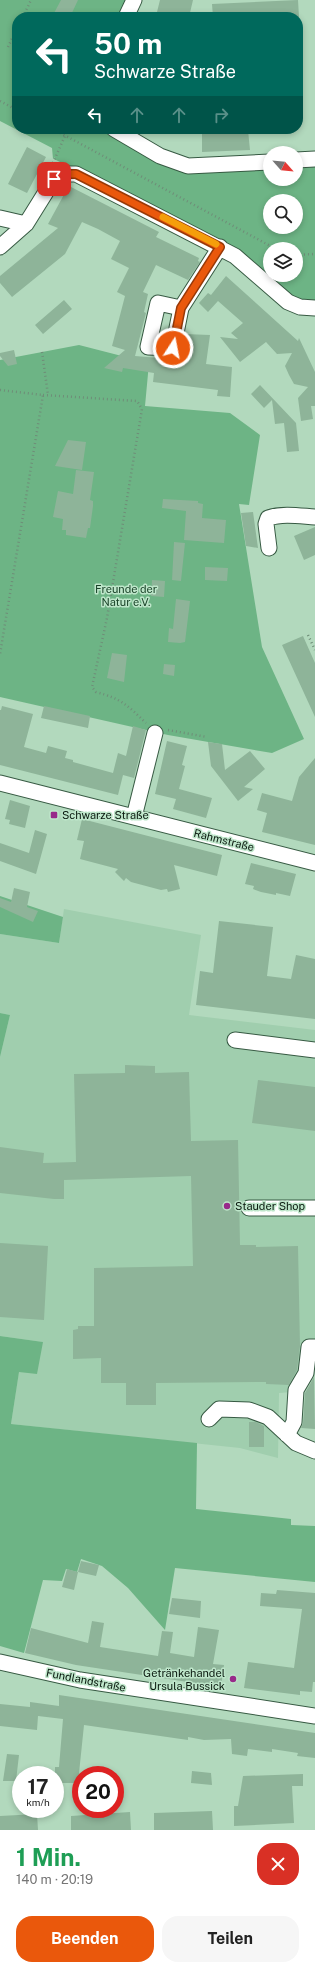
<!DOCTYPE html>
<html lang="de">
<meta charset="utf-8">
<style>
:root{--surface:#fff;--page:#f6f6f6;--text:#222;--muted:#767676;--accent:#ea580c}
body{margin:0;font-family:"Public Sans",sans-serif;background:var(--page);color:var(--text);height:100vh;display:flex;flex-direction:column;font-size:15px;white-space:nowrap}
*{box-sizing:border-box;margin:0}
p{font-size:13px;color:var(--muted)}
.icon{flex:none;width:22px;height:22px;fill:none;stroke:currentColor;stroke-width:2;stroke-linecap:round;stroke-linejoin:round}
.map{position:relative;height:1830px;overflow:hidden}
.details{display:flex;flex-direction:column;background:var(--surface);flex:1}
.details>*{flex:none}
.guide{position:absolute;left:12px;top:12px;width:291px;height:122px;border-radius:16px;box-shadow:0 2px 6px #0003;background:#00695c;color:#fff;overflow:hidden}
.needle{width:26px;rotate:117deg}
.buttons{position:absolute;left:263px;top:146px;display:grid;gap:8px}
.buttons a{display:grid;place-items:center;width:40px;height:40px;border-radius:50%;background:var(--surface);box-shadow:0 2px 6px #0003;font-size:20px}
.speed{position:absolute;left:12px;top:1766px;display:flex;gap:8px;font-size:20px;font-weight:700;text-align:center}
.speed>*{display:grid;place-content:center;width:52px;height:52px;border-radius:50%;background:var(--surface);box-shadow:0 2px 6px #0003;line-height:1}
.speed small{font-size:10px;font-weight:400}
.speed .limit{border:6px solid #d22;background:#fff;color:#111}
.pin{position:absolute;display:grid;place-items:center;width:34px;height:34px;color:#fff;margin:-17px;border-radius:8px;box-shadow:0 2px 6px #0006}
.me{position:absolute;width:44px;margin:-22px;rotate:11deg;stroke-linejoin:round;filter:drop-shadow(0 0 3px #0008)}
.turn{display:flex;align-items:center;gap:14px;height:84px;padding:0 16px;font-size:18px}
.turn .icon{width:52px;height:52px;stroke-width:2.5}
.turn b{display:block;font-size:28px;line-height:34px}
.lanes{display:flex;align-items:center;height:38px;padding:0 16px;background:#0003;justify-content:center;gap:20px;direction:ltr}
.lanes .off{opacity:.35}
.round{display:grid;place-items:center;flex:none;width:42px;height:42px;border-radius:16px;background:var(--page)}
.overview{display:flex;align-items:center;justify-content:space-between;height:68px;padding:0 16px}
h1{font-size:24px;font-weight:700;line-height:30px;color:#1e9e55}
.primary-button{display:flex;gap:8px;margin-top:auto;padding:8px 16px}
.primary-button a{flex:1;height:46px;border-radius:16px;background:var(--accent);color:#fff;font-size:16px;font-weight:700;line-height:46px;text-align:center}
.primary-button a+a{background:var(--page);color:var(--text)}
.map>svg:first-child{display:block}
.built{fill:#a0ceae}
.green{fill:#6db485;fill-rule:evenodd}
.building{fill:#8eb499}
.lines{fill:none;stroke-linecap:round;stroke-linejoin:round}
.minor-casing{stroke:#375a43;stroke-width:17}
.path{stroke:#6f8d78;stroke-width:2.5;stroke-dasharray:1 3;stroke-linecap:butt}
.minor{stroke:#fff;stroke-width:15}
.route-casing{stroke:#983908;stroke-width:10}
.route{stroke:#ea580c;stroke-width:7}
.slow{stroke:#f59e0b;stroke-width:7}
.poi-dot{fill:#982a8a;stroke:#bee6ca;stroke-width:1.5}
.labels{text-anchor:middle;stroke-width:3;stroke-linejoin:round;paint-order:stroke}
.park-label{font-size:11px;fill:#1a4329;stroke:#bee6ca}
.poi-label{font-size:11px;fill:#09180e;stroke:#bee6ca;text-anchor:start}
.street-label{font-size:11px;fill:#09180e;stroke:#bee6ca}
</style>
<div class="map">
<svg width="315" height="1830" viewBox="0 0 315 1830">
<rect width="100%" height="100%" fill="#b2d9bd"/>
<path class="built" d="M64,909L201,935L189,1015L315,1030V1367H306L292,1392L279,1393L278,1458L240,1448L11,1424L19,1371L43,1342L0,1336V1057L10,1015L0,1013V934L59,943Z"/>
<path class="green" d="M0,0H133L125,17H17V129H121L183,164L270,162V179H296V161L315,160V307L301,305L236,254L84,174L54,159L55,157L53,159L52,148L0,121ZM270,201H296V227H270ZM270,249H296V275H270Z
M79,345L149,363L145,406L230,413L260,435L249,505L239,504L262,647L304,739L272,753L168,735L0,697V360Z
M0,896L63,917L59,943L0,934Z
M0,1013L10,1015L0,1057Z
M0,1336L43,1342L37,1374L19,1372L11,1424L197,1443L196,1509L291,1519V1525L315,1526V1582L175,1568L165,1630L128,1588L102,1566L81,1559L77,1572L66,1569L62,1581L43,1580L24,1653L0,1646Z"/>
<path class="building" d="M61,0H78L70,17H52Z
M160,0H193L189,17H168L169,15L157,12Z
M298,0L299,17H213L212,4Z
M248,130L250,150L202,152V132Z
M27,147L46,157L27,193L8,184Z
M71,187L159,232L156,237L199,258L198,261L200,262L188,280L156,265L143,292L148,294L144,312L146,313L135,356L183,360L185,334L210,335L206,364L232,367L230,397L217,396L218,390L153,382L154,373L123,368L122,372L104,368L125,350L112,346L125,296L117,292L129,268L111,259L120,241L98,229L82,222L65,254L12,297L0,283V276L58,228L48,224L67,189L69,190Z
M226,276L298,341L299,338L315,372V406H311L313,419L301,421L298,398L308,387L294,384L289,375L285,366L292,353L277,354L266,342L240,362L220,337L238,339L231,333L243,323L218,301L208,312L199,303L208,293L211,295Z
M64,300L72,309L43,334L35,325Z
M14,350L17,364L8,366L0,356V353Z
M260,385L296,423L299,451L287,452L284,423L275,424L272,400L264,408L251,394Z
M68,440L86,442L82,470L55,466Z
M76,470L94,472L90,500L93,501V506L90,528H88L86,538L66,535V530H62L63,519L53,517L58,491L73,494Z
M163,499L198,501V503L203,504L202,518L226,520L224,543L184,540L186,511L162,508Z
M253,512L258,548L246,546L241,513Z
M315,527V555L304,560L294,536Z
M174,542L185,543L181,581L172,580Z
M205,567L228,568L227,581L205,580Z
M152,580L165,581L164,597L151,596Z
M176,599L190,601L185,642L180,643L168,642L169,628L173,629Z
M303,636L315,663V717L282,645Z
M112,653L127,655L124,682L107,678Z
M164,664L175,665L174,676L163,674Z
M2,706L33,714L24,747L46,753L48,746L67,751L65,758L73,760V762L113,773L118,753L126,756L133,726L146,730L134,778L123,775L118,795L0,765V710H1Z
M44,706L90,716L88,728L41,718Z
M167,741L187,746L182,765L185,766L179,789L212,798L206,818L173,809L176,799L155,794Z
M208,742L222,744L225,770L250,751L265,769L244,787L253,789L238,801L211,766Z
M315,758V845L262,832L267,813L257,810L262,793L292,801L299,777Z
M10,800L30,806L25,828L9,824L10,820L5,819Z
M82,819L222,855L217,876L174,865L180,889L168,892L167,889L161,890L131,882L126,878L124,881L115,872L118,869L80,859L84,841L77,840Z
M35,830L47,834L36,874L0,861V843L29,853Z
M251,863L296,874L290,896L276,893V895L261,892L253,889L254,886L245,884Z
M14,888L30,892L27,907L38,911L33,922L0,907V898L11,902Z
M219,921L273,927L267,976L291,979L296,955L315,959V1019L196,1005L200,971L213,973Z
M125,1065L155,1066V1073L189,1072L191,1141L238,1140L240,1245H256V1247L298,1246L300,1346L297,1370L289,1385L266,1384V1382L156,1383V1405H126V1383H101V1358L73,1359V1330L78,1329V1326H94V1268L193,1266L191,1176L64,1180V1199H54L0,1193V1147L44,1153L43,1163L76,1162L74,1074L125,1073Z
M258,1080L315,1087V1131L252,1123Z
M0,1243L48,1246L44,1320L0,1317Z
M314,1377L315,1429L301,1428L303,1423L305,1393Z
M249,1422H256L264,1426V1447H249Z
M81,1561L99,1565L96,1576L78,1572Z
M67,1569L78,1572L74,1590L62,1587Z
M277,1590L315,1593V1682H313L312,1692L300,1691V1695L244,1688L248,1662L294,1668L302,1609L260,1606L261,1593L276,1594Z
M172,1598L201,1601L200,1618L169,1614Z
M92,1621L104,1623L100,1647L158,1656L162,1631L173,1632L170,1653L194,1657L198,1627L219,1630L213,1664L224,1665L221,1687L76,1665L25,1653L31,1628L88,1643Z
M59,1695L315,1733V1758L297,1756L298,1753L272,1749V1752L248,1749L247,1756L232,1754L231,1739L204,1740L188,1737V1740L84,1725L78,1783H55V1767H59L63,1719L38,1716L37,1730L0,1726V1704L30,1707V1702L59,1706Z
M7,1754L19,1755L16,1781H3Z
M192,1771L211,1773L212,1785L191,1783Z
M303,1774V1786H292L294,1823L234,1826V1806H238L243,1776Z
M212,1811L213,1830H154V1813Z
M130,1812L131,1830H71V1816Z
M37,1814L38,1830H0V1816Z"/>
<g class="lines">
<defs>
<path id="minor" d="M126,17L134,0
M114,129L160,156L188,166L270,162
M296,160L315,159
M0,218L26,224
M0,247L26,224L54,179L62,174H76L235,256L288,302L300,307L315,308
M158,303L181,308L173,348L148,347Z
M181,308L220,247
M269,548L266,524L268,518C283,513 300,516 315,517
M0,783L315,863
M134,817L155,733
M235,1040L315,1050
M249,1208H315
M209,1419L219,1409L249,1410L268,1417L296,1443L315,1451
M287,1435L294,1422L296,1390L306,1373L309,1347H315
M0,1662L80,1680L315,1716"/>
</defs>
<use href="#minor" class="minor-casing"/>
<path class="path" d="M23,17L31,0
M8,47L17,28
M0,101L17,110
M53,129L276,249
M53,163L68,129
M296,255L315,254
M42,352L48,395
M0,390L43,395L0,654
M43,395L137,401L142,409L107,618L92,687L96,692C122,699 127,705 146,723
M308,635L315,650
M168,730L207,737"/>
<use href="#minor" class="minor"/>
</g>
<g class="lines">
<defs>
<path id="route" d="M54,179L62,174H76L220,247L181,308L173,348"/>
</defs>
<use href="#route" class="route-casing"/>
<use href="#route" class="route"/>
<path class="slow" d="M163,217L216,244"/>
</g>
<g class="poi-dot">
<rect x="50" y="811" width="8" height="8" rx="2"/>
<circle cx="227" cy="1206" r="4"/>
<circle cx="233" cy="1679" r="4"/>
</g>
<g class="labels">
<g class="park-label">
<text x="126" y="593">Freunde der<tspan x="126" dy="13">Natur e.V.</tspan></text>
</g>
<g class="poi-label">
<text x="62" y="819">Schwarze Straße</text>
<text x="235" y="1210">Stauder Shop</text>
<text x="225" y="1677" text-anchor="end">Getränkehandel<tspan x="225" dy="13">Ursula Bussick</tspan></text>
</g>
<g class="street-label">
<text transform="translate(224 840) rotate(14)" y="4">Rahmstraße</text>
<text transform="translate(86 1680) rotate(11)" y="4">Fundlandstraße</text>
</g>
</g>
</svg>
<div class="buttons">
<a><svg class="needle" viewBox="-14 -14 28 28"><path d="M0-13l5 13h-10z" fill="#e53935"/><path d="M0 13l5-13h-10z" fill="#767676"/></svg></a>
<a><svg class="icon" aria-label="search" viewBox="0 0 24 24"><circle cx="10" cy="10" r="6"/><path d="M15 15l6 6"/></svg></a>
<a><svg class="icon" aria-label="layers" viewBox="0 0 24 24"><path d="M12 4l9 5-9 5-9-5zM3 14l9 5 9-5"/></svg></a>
</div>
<div class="speed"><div>17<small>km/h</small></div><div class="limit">20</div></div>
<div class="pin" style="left:54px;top:179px;background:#d93025"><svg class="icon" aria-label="arrive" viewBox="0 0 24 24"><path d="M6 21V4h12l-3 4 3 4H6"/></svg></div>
<svg class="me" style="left:173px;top:348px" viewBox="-20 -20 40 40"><circle r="17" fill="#ea580c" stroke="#fff" stroke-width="3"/><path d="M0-11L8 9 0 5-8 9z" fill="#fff"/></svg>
<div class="guide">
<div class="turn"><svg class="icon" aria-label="left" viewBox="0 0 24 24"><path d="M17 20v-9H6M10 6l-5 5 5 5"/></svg><div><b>50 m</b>Schwarze Straße</div></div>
<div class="lanes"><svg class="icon" aria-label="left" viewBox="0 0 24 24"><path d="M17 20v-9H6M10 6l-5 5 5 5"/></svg><svg class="icon off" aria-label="ahead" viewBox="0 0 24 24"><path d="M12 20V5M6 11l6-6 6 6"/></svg><svg class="icon off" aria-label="ahead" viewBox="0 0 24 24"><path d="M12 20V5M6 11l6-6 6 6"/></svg><svg class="icon off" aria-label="right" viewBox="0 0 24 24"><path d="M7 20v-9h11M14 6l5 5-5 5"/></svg></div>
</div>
</div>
<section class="details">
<div class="overview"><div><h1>1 Min.</h1><p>140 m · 20:19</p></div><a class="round" style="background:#d93025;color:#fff"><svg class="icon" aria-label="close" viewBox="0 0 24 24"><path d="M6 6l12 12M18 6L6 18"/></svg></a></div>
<div class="primary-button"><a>Beenden</a><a>Teilen</a></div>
</section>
